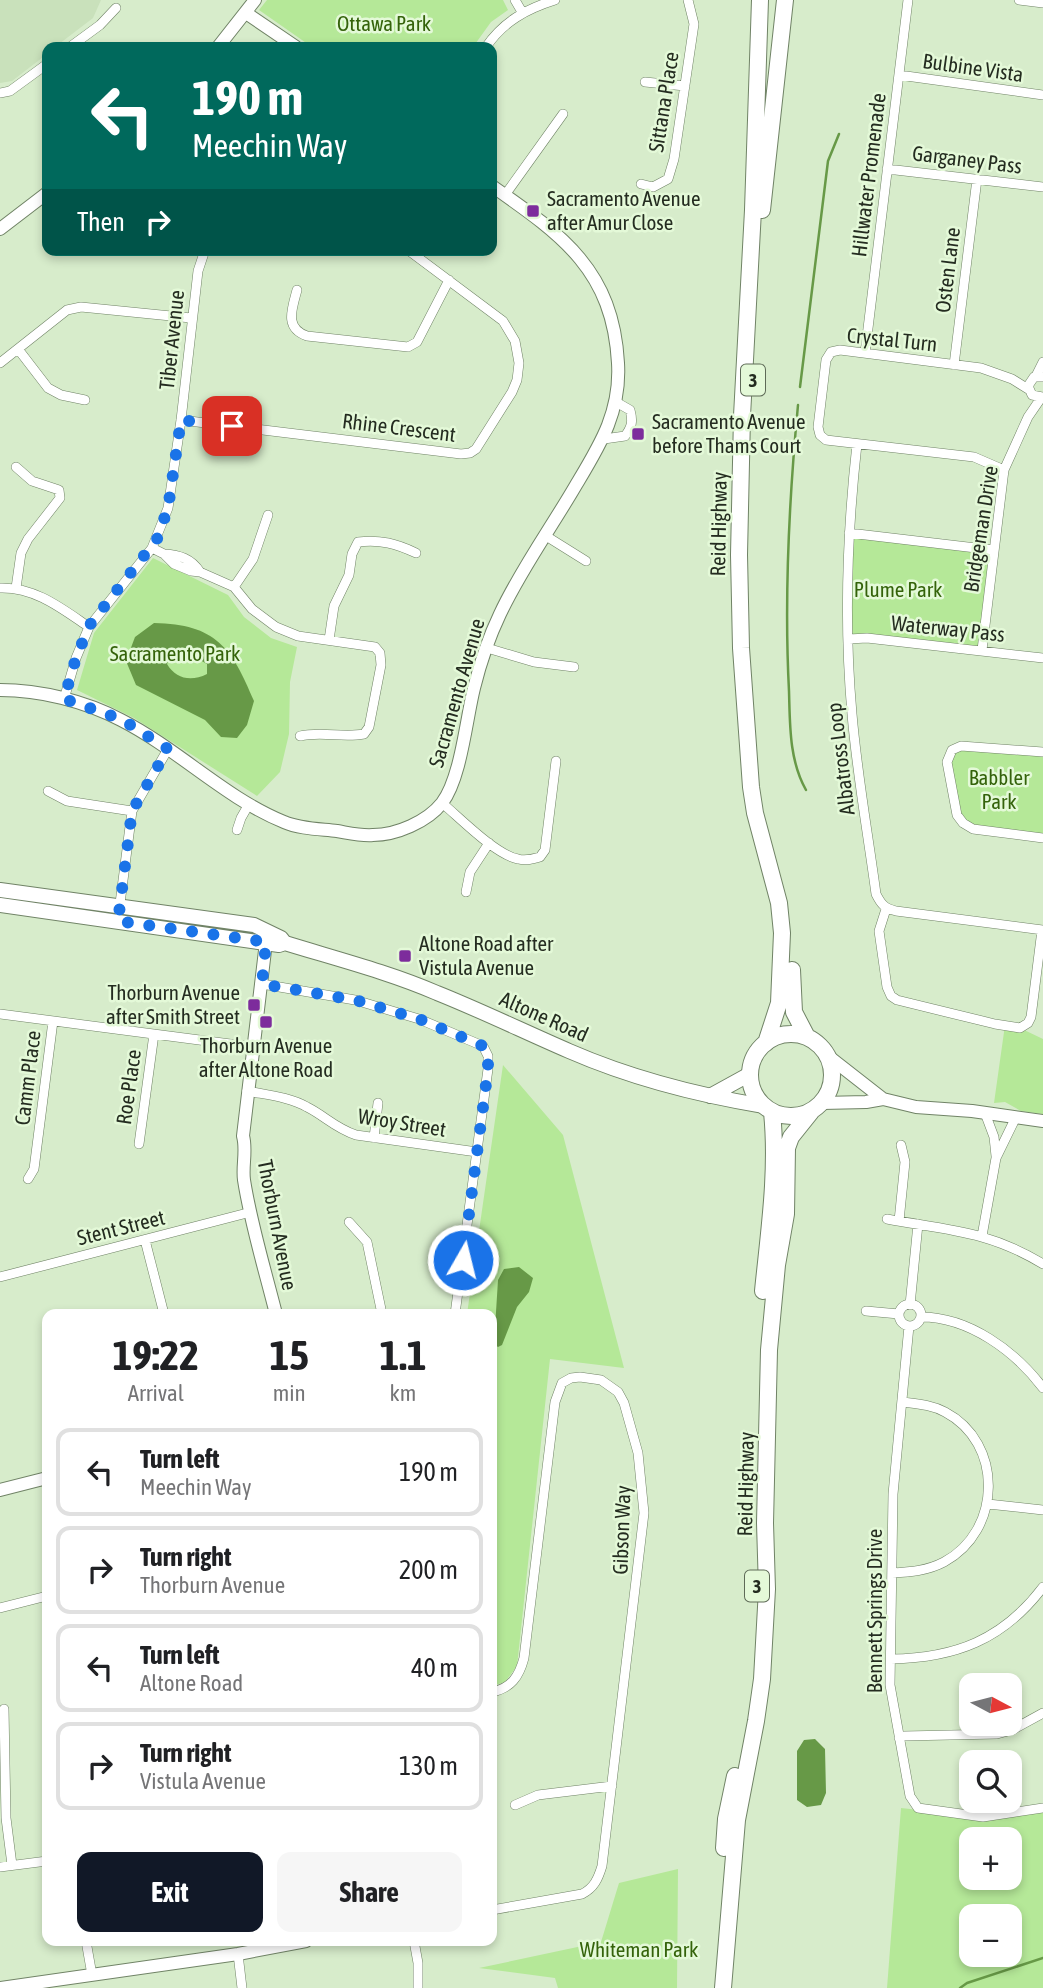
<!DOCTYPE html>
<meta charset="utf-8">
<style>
:root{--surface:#fff;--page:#f6f6f6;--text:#202124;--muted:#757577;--line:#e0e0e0;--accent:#111827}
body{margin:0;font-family:"Asap Condensed",sans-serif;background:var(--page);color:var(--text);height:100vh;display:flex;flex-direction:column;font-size:26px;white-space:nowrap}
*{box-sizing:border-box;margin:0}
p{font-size:23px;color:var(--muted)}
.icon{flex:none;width:38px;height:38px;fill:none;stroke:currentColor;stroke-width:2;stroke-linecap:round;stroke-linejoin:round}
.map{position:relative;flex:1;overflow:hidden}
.details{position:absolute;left:42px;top:1309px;width:455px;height:637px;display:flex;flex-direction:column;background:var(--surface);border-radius:14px;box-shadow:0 4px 10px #0003}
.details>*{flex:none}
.top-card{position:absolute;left:42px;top:42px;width:455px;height:214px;border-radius:14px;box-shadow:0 4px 10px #0003;background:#00695c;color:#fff;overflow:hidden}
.needle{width:46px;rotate:97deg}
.buttons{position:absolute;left:959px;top:1673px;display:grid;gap:14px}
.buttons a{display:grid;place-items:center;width:63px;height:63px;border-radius:14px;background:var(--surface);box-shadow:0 4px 10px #0003;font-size:35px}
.pin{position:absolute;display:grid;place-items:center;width:60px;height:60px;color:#fff;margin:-30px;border-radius:14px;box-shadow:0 4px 10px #0006}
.me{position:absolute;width:77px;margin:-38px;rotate:8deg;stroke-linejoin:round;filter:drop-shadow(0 0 5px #0008)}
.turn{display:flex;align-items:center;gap:24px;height:147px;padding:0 35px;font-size:32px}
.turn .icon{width:91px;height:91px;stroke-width:2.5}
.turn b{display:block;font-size:49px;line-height:60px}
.then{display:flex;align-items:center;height:66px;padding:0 35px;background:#0003;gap:14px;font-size:26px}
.eta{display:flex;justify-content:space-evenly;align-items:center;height:119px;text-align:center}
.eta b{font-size:42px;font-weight:700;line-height:49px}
.cta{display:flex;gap:14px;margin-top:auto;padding:14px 35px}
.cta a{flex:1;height:80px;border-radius:14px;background:var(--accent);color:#fff;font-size:28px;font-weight:700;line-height:80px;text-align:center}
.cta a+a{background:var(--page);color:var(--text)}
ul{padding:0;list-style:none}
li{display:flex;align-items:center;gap:21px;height:88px;margin:0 14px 10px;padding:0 21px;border:4px solid var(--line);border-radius:14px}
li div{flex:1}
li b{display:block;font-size:26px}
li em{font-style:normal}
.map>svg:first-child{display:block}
.built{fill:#c9e1bb}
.green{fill:#b5e898;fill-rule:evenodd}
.water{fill:#679947;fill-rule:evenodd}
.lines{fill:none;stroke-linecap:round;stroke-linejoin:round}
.stream{stroke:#679947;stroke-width:2.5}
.street-casing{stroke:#708366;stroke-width:10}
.secondary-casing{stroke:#708366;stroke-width:14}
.primary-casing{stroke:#708366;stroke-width:16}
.highway-casing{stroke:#708366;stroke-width:18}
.street{stroke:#fff;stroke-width:9}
.secondary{stroke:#fff;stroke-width:12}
.primary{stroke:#fff;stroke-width:14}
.highway{stroke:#fff;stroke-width:16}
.route{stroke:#1a73e8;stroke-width:12;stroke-dasharray:0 21.6}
.poi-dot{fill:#7d2c9c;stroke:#e4f9d8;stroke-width:2.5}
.labels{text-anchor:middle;stroke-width:5;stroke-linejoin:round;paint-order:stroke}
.shield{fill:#e4f9d8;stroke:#5e6a57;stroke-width:2}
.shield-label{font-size:19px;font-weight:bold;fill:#242c20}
.park-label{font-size:21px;fill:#34630a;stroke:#e4f9d8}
.street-label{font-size:21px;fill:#242c20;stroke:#e4f9d8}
.poi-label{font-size:21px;fill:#242c20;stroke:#e4f9d8;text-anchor:start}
</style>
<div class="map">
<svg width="1043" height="1988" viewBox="0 0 1043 1988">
<rect width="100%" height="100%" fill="#d7eccb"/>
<path class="built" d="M0,0H101L93,18L55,47H47V54L12,81L0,83Z"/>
<path class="green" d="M267,0H503L508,10L491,22L473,47H312L259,10Z
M849,533L993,550L982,650L849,639Z
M153,558L228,595L244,617L271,638L297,647L290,682L289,734L280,772L257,796L134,718L77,690L94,633Z
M952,750L1043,752V838L963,823L947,762Z
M1005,1025L1020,1028L1043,1039V1114L1021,1111L1005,1102L994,1103Z
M503,1065L563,1135L624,1368L550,1359L517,1666L505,1682L492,1686V1314H467Z
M901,1808L974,1816L1043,1808V1988H887ZM971,1839H1010V1878H971ZM971,1916H1010V1955H971Z
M678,1869L677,1988H558L555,1978L479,1968L601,1942L619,1883Z"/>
<path class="water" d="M154,623C216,624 232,648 254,701L247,725L237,738L221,737L205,720L136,685L126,661L135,637ZM171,655L200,660L207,664V674C191,682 176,679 167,664Z
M519,1267L533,1278L529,1292L517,1307L502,1345L498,1347L494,1344L498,1280L504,1269Z
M815,1739L825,1749L826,1793L821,1805L807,1807L797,1800V1751L804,1740Z"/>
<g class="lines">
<path class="stream" d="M800,387L828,161L839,134
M798,405C789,500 784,596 789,691C790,724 789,760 806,790
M960,1988L967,1983L1043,1958"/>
<defs>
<path id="street" d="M515,0L522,12
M1019,0L1043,3
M70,47L100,25L116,8
M486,47C503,22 526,9 555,0
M899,75L1043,95
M645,82L685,86
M0,93L10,91L47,64
M887,169L1043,187
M641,184L653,187L668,179L674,159L694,24L688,0
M505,195L563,114
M297,290C292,309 284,328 307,336L408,347L417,342L449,280
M18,349L48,388L61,395L85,400
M865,353L908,0
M0,363L67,310L81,307L191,318
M954,365L977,179
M1036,376L1043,362
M1043,377H1034L1028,386L1032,395L1043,397
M181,420L461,454L470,453L476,449L512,392L517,380L519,363L515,341L503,321L408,250
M604,439L625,436C632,427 633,421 630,410L616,402
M857,444C847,533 844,624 852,714C857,774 868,834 876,894C881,904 884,908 896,911L1043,930
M1004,470L974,457L826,440L820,435L818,427L826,360L831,352L840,350L981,368L1012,379L1028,389
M849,533L993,550
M546,536L586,561
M152,548L164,554L174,564L191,571L200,572L234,587L252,609L276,627L298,636L375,647L380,653L381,665L369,727L364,734C343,738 321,731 300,736
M164,554C179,555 191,558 200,572
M234,587L253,559L268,515
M0,588C35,587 61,608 89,627
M16,588L21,553L28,539L60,498L59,490L32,481L16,467
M849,639L867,638L1043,658
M329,640L334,606L349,575L352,554L358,542C380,539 397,544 416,553
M487,648L534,662L574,667
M982,650L1004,470L1028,417L1041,398
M64,699L76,658L89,627L152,548L168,508L181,420L198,271L205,250
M1043,752L961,746L952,750L947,762L957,815L963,823L973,829L1043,838
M48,791L67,801L132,811
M442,803C460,818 496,855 518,859C526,861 533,859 540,857L545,850L556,761
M237,830L241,818L249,804
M466,892L470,872L489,843
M886,909L879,931L887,987L891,996L897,1000L995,1024L1020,1028L1028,1023L1031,1017L1042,930
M119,911L132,811L168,749
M262,984L355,1000L419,1019L483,1046L488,1056V1069L455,1314
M0,1014L261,1048
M247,1091C267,1095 290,1097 307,1107C325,1116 335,1128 356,1135L477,1152
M985,1113L994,1137L996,1156
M374,1138L378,1103
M139,1144L154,1034
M28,1179L34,1169L53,1021
M887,1219C947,1230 989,1231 1043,1264
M899,1221L905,1162L901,1145
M349,1222L367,1242L382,1314
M982,1236L996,1158L1016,1117
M145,1240L164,1314
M0,1277L251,1212
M899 1315a11 11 0 1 1 22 0a11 11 0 1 1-22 0Z
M910,1305L918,1224
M866,1311L899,1314
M921,1317C969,1317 1015,1351 1043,1388
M909,1326L893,1494L890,1685L910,1796L918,1808L983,1817L1043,1808
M988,1504L1043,1510
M892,1573C910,1572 927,1571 944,1562C1002,1531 1004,1443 945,1412C932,1405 918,1404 903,1402
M0,1608L47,1596
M891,1659C955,1658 1003,1640 1043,1587
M492,1692C511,1688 519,1677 524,1658L555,1402L562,1383L571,1378L580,1377L601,1380L618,1392L624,1403L638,1453L644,1513L602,1866C598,1879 594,1888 582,1894L492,1910
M4,1709L6,1818L12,1865
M899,1738L904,1736L997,1734L1012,1730L1043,1713
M515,1805L538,1795L612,1786
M0,1867L47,1861
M86,1941L92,1975
M414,1941L418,1963V1988
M238,1954L242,1988"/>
<path id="secondary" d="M246,13L296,47
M218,47L255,0
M0,229L47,193
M0,690C40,690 85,701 121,720C178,749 225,798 284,822C300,829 320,829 337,831C349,833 361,836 373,835C396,835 427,822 442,803C461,778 466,720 474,688C480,664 489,637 500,614C521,569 551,528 576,485C600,445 621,412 618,363C613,270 562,235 492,186
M266,942L243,1136C247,1150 242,1166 244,1180C251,1225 265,1270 276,1314
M828,1056L883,1099
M822,1103L866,1102L883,1099L916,1107L972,1111L1043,1121
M0,1490L47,1478
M0,1988L238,1954L306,1941"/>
<path id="primary" d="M0,890L254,925L281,938L285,943
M0,905L279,945L285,943C337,959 388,972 437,993C482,1011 525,1032 569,1051C631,1078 697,1095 764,1106
M710,1096L750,1074"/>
<path id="highway" d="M760,0L753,210L742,416L739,555L741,648L751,787L755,813L779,903L782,933L779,1003L766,1043
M762,210L785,0
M792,970L794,1012L807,1037
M750 1075a41 41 0 1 1 82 0a41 41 0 1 1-82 0Z
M763,1291C769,1231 778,1171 772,1112
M724,1848L726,1819L735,1776
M723,1988L737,1820L756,1721L762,1679L767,1589L765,1523L769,1350L777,1265L786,1214L787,1148L791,1137L811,1112"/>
</defs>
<use href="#street" class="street-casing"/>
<use href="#secondary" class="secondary-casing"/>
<use href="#primary" class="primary-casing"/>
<use href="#highway" class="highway-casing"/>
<use href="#street" class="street"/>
<use href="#secondary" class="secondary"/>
<use href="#primary" class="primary"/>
<use href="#highway" class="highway"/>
</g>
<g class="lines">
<path class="route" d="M232,426L181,420L168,508L157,539L89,626L76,658L64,699L121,719L168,749L132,811L118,921L266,942L262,984L355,1000L419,1019L483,1046L488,1056V1069L463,1260"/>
</g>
<g class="poi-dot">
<rect x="526" y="204" width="14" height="14" rx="3.5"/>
<rect x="631" y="427" width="14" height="14" rx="3.5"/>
<rect x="398" y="949" width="14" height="14" rx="3.5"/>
<rect x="247" y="998" width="14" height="14" rx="3.5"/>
<rect x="259" y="1015" width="14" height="14" rx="3.5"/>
</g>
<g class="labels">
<g class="shield">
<rect x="741" y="364.5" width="24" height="31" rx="5"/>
<rect x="745" y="1570.5" width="24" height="31" rx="5"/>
</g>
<g class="shield-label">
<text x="753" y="387">3</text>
<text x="757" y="1593">3</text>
</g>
<g class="park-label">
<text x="384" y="31">Ottawa Park</text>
<text x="898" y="597">Plume Park</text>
<text x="175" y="661">Sacramento Park</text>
<text x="999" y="785">Babbler<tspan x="999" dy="24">Park</tspan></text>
<text x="639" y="1957">Whiteman Park</text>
</g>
<g class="street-label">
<text transform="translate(973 68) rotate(8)" y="7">Bulbine Vista</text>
<text transform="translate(664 102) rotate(-81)" y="7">Sittana Place</text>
<text transform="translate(967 160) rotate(7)" y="7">Garganey Pass</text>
<text transform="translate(869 175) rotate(-83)" y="7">Hillwater Promenade</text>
<text transform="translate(948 270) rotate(-83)" y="7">Osten Lane</text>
<text transform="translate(172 340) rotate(-84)" y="7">Tiber Avenue</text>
<text transform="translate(892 340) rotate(6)" y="7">Crystal Turn</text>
<text transform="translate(399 428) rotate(7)" y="7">Rhine Crescent</text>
<text transform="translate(719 524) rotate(-89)" y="7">Reid Highway</text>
<text transform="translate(981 529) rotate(-81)" y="7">Bridgeman Drive</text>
<text transform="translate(948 629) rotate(6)" y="7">Waterway Pass</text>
<text transform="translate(457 693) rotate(-74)" y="7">Sacramento Avenue</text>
<text transform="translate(841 759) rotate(-97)" y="7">Albatross Loop</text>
<text transform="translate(544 1017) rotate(24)" y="7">Altone Road</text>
<text transform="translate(28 1078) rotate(-83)" y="7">Camm Place</text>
<text transform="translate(129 1087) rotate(-82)" y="7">Roe Place</text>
<text transform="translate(402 1123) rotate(9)" y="7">Wroy Street</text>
<text transform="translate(277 1225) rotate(79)" y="7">Thorburn Avenue</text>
<text transform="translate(121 1228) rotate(-14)" y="7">Stent Street</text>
<text transform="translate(746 1484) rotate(-89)" y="7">Reid Highway</text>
<text transform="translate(622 1530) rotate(-88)" y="7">Gibson Way</text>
<text transform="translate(875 1611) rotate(-90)" y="7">Bennett Springs Drive</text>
</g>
<g class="poi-label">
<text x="547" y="206">Sacramento Avenue<tspan x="547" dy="24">after Amur Close</tspan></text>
<text x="652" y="429">Sacramento Avenue<tspan x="652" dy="24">before Thams Court</tspan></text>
<text x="419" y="951">Altone Road after<tspan x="419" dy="24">Vistula Avenue</tspan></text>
<text x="240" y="1000" text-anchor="end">Thorburn Avenue<tspan x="240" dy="24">after Smith Street</tspan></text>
<text x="266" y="1053" text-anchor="middle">Thorburn Avenue<tspan x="266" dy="24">after Altone Road</tspan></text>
</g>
</g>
</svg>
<div class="buttons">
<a><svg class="needle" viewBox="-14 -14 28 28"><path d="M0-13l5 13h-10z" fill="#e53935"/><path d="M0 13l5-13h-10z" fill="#757577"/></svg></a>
<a><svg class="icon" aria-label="search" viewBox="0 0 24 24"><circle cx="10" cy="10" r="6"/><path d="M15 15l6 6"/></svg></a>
<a>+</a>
<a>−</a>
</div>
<div class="pin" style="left:232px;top:426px;background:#d93025"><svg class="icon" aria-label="arrive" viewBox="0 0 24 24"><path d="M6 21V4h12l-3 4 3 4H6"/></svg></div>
<svg class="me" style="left:463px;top:1260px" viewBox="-20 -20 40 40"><circle r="17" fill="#1a73e8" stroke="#fff" stroke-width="3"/><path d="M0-11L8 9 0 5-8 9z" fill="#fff"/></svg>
<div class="top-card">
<div class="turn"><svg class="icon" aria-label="left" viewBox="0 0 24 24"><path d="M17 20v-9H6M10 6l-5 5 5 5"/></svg><div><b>190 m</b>Meechin Way</div></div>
<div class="then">Then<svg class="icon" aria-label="right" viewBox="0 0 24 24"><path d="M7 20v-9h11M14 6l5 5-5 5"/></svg></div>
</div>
<section class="details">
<div class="eta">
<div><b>19:22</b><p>Arrival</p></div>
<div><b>15</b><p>min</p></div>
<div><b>1.1</b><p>km</p></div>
</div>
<ul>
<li><svg class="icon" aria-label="left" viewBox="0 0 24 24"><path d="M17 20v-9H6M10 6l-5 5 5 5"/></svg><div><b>Turn left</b><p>Meechin Way</p></div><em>190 m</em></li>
<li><svg class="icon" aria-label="right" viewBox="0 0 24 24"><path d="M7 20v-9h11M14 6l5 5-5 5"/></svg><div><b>Turn right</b><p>Thorburn Avenue</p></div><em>200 m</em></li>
<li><svg class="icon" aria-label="left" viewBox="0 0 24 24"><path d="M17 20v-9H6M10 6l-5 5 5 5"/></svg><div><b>Turn left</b><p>Altone Road</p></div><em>40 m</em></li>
<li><svg class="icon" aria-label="right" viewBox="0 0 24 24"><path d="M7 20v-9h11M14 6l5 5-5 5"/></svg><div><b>Turn right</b><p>Vistula Avenue</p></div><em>130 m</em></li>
</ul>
<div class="cta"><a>Exit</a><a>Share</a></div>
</section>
</div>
